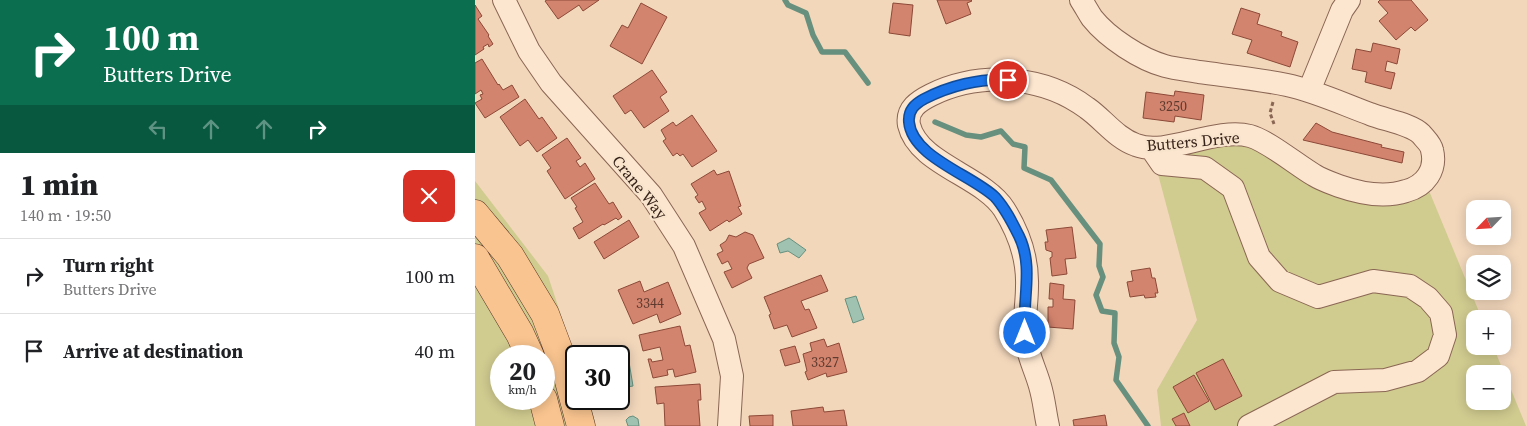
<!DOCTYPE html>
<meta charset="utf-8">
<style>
:root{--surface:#fff;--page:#f6f6f6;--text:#202124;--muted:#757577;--line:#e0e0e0}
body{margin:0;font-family:"Source Serif 4",serif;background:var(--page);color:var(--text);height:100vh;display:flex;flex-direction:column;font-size:19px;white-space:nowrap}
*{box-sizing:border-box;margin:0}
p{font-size:16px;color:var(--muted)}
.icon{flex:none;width:28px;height:28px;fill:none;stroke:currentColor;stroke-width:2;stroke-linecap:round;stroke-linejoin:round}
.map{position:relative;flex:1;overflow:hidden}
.details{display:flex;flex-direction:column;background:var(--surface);width:475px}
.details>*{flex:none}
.hud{background:#0b6e4f;color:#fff;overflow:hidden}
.needle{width:32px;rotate:245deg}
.controls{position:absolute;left:991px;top:200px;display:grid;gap:10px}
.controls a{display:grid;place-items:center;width:45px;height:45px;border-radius:10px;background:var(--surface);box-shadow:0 2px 12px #0003;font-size:25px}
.speed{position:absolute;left:15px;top:345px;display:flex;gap:10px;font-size:25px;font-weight:700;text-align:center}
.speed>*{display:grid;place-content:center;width:65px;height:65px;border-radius:50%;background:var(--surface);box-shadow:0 2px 12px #0003;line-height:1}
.speed small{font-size:12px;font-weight:400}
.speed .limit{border:2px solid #111;border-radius:8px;background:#fff;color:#111}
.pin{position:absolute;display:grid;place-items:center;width:42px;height:42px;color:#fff;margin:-21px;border:2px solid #fff;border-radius:50%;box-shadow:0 1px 5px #0007}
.me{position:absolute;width:55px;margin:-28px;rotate:0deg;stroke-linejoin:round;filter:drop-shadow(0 0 4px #0008)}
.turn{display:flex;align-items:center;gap:18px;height:105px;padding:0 20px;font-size:22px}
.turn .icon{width:65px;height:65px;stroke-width:2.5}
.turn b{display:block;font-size:35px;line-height:42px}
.lanes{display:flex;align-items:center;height:48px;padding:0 20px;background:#0003;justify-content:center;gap:25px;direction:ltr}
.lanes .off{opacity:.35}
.round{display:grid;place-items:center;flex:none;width:52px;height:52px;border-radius:10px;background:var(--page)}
.head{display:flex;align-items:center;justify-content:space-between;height:85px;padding:0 20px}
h1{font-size:30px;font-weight:800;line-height:38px}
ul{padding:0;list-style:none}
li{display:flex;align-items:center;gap:15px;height:75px;padding:0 20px;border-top:1px solid var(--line)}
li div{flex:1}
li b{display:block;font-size:19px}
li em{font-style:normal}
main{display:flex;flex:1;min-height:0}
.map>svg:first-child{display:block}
.green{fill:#d0cb8f;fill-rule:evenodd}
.water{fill:#a0c2b1;stroke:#67907e}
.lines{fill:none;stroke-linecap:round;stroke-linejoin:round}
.stream{stroke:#67907e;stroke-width:5.5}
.building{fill:#d3846e;stroke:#8c4937}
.minor-casing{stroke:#8a6654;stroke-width:24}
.major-casing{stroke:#573629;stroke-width:29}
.path{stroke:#8a6654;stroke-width:3;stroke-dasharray:4 2.5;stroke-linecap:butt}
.minor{stroke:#fce6cf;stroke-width:22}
.major{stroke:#f9c48f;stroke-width:28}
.route-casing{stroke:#114b97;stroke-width:12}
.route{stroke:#1a73e8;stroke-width:9}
.labels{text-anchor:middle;stroke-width:4.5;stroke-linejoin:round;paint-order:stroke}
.number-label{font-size:14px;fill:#5f3b2f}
.street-label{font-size:16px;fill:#38231a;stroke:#f8e3cc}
</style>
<main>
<section class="details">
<div class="hud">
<div class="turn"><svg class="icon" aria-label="right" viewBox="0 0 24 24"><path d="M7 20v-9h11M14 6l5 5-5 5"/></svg><div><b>100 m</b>Butters Drive</div></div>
<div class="lanes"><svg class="icon off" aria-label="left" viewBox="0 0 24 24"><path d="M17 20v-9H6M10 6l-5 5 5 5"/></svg><svg class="icon off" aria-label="ahead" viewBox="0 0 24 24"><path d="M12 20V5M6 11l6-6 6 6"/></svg><svg class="icon off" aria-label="ahead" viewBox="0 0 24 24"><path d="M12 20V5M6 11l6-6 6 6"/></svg><svg class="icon" aria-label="right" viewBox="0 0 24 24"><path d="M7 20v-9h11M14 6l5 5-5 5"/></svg></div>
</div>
<div class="head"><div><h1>1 min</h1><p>140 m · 19:50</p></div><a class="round" style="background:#d93025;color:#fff"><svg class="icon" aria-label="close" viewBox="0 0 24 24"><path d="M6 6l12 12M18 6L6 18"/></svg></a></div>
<ul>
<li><svg class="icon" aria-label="right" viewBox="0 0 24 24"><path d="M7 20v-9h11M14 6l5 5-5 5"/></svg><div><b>Turn right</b><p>Butters Drive</p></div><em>100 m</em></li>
<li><svg class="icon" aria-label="arrive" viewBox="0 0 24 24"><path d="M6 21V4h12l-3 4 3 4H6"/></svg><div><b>Arrive at destination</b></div><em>40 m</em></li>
</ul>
</section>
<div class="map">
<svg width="1052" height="426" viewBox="0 0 1052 426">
<rect width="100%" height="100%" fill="#f2d7bb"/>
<path class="green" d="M757,134L877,191L950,181L1007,319H1000V346H1018L1051,426H686L682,390L722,320L676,148ZM1000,374H1028V401H1000Z
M0,181L73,276L101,360V399H114L121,426H0ZM26,356H69V399H26Z"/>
<path class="water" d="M314,238L331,250L324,258L313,251L305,253L302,244Z
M381,296L389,319L378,323L370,299Z
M154,362L158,386L146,388L144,364Z
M158,416L163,419L164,426H153L151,420L154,417Z"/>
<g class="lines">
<path class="stream" d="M310,0L313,5L331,13L338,35L347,52H370L393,83
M460,122L491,135L506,137L526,131L538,144L550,147L549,168L576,180L625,244L624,266L628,277L621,295L627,311L640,313L639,343L644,357L641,380L673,426"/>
</g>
<path class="building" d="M72,0H124L108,11L104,5L83,19L70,1Z
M462,0H496L497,1L492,3L496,14L471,24Z
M905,0H936L953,20L940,31L936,27L921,40L904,21L913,13L903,2Z
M166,3L192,17L167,64L135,46L147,25L153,28Z
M418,3L438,5L435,36L414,33Z
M0,5L7,16L3,19L14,35L13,36L18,44L14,47L13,44L8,47L9,49L0,55Z
M766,8L785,14L782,24L807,32L806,36L823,42L815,67L772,53L777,40L757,34Z
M898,43L925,49L922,64L912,61L910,71L920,73L916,89L890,82L892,72L877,69L881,49L896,52Z
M7,59L23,85L24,84L28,90L37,85L44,97L10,118L0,103L7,99L5,95L8,94L6,90L0,94V63Z
M177,70L192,92L185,97L194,111L169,128L156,110L150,114L138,96Z
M700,91L729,95L726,120L700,116L699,122L668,118L671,92L699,96Z
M50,99L64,119L67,117L82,138L62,152L53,140L45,146L25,117Z
M217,115L242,151L217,167L208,154L205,156L202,153L198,156L188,141L191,139L186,130L198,122L201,126Z
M841,123L857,132L907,145L906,147L929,152L927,163L828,140Z
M92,138L106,158L101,161L105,167L110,163L120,179L90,199L72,171L76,168L67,155Z
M239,170L242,175L254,171L266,206L263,207L267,214L254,222L252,220L235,231L224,213L231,209L227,201L224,203L220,197L223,195L216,184Z
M120,183L134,204L138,202L147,217L143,220L141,218L129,225L128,224L104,239L98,228L108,222L100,208L102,207L96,198Z
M154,220L164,237L129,259L119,242Z
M597,227L601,258L590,259L592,274L577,276L575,258L577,257V252L571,250L570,242H573L571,230Z
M270,232L278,235L289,258L274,264L272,268L277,278L257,288L249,272L257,269L253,261L247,264L242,254L248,251L245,245L251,241L254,235L261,237Z
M675,268L677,278H680L683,293H680L681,297L670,298L669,295L655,297L652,282L658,281L656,271Z
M346,275L353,291L326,301L330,310L334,309L342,328L317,337L312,325L299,329L294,315L296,314L289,297Z
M165,281L169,292L193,282L206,314L185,323L182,314L158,324L143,290Z
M575,283L589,285L588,299L600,300L598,329L573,327V307H578V299H574Z
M205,326L210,346L215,345L221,372L200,377L198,369L192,370L193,375L178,378L173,359H176L177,362L188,360L185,347L168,351L164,335Z
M349,339L352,347L364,343L372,372L352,377L351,373L333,380L330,372L332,371L328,354L337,351L335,343Z
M320,346L325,362L310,366L305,350Z
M748,359L767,396L740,410L721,373Z
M719,375L734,401L713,413L698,387Z
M225,384L226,400H223L225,426H190L189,403L182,404L180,387Z
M348,407L349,412L369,410L372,426H318L316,411Z
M709,413L715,426H701L697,419Z
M298,415V426H275L274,416Z
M630,415L632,426H599L598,420Z"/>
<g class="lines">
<defs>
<path id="minor" d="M29,0L54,51L76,83L176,195L209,246L249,339L257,376L254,426
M834,91L867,10L874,0
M676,148L687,164L730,168L758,188L784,257L805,281L843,297L898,281L935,286L953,298L966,313L970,335L963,356L943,371L910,380L859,382L774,426
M573,426C570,413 569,399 565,386C561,371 553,356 551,340C548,320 552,306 552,286C553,257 544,233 529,209C508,176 443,164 434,125C431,109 444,101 456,95C505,71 568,75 612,108C628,119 641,138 661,145C691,157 740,127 775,136C793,141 822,165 839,175C847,180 856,183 864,186C884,193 910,198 931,191C950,186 962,170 957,150C956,144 950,139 946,134C936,124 910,120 895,114C868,104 840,91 812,85C783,79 753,76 724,72C713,70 701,69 690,66C665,59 633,38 617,18C613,12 610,6 606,0"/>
<path id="major" d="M0,214L35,256L70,314L91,370L106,426
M0,258L45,334L55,356
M68,399L75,426"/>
</defs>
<use href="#minor" class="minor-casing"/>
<use href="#major" class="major-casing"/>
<path class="path" d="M798,102L795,113L799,124"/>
<use href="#minor" class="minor"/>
<use href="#major" class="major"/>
</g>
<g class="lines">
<defs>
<path id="route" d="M533,80C505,78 474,86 449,99C440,104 433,110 434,122C437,157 497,175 520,197C530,208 537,222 544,236C559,267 547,300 550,333"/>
</defs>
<use href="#route" class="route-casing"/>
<use href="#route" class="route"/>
</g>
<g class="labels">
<g class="number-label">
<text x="698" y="111">3250</text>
<text x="175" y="308">3344</text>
<text x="350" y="367">3327</text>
</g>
<g class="street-label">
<text transform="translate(718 141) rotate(-5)" y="6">Butters Drive</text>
<text transform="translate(165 187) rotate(51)" y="6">Crane Way</text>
</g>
</g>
</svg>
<div class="controls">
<a><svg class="needle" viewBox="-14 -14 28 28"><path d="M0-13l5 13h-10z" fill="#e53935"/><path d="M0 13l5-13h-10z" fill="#757577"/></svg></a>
<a><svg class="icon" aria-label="layers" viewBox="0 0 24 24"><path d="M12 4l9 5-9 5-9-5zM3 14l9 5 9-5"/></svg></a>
<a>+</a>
<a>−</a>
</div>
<div class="speed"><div>20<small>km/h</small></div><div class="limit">30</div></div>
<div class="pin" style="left:533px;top:80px;background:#d93025"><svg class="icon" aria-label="arrive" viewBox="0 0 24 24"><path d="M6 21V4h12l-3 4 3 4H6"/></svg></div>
<svg class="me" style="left:550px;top:333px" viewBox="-20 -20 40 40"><circle r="17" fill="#1a73e8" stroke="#fff" stroke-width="3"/><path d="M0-11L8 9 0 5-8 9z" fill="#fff"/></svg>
</div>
</main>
